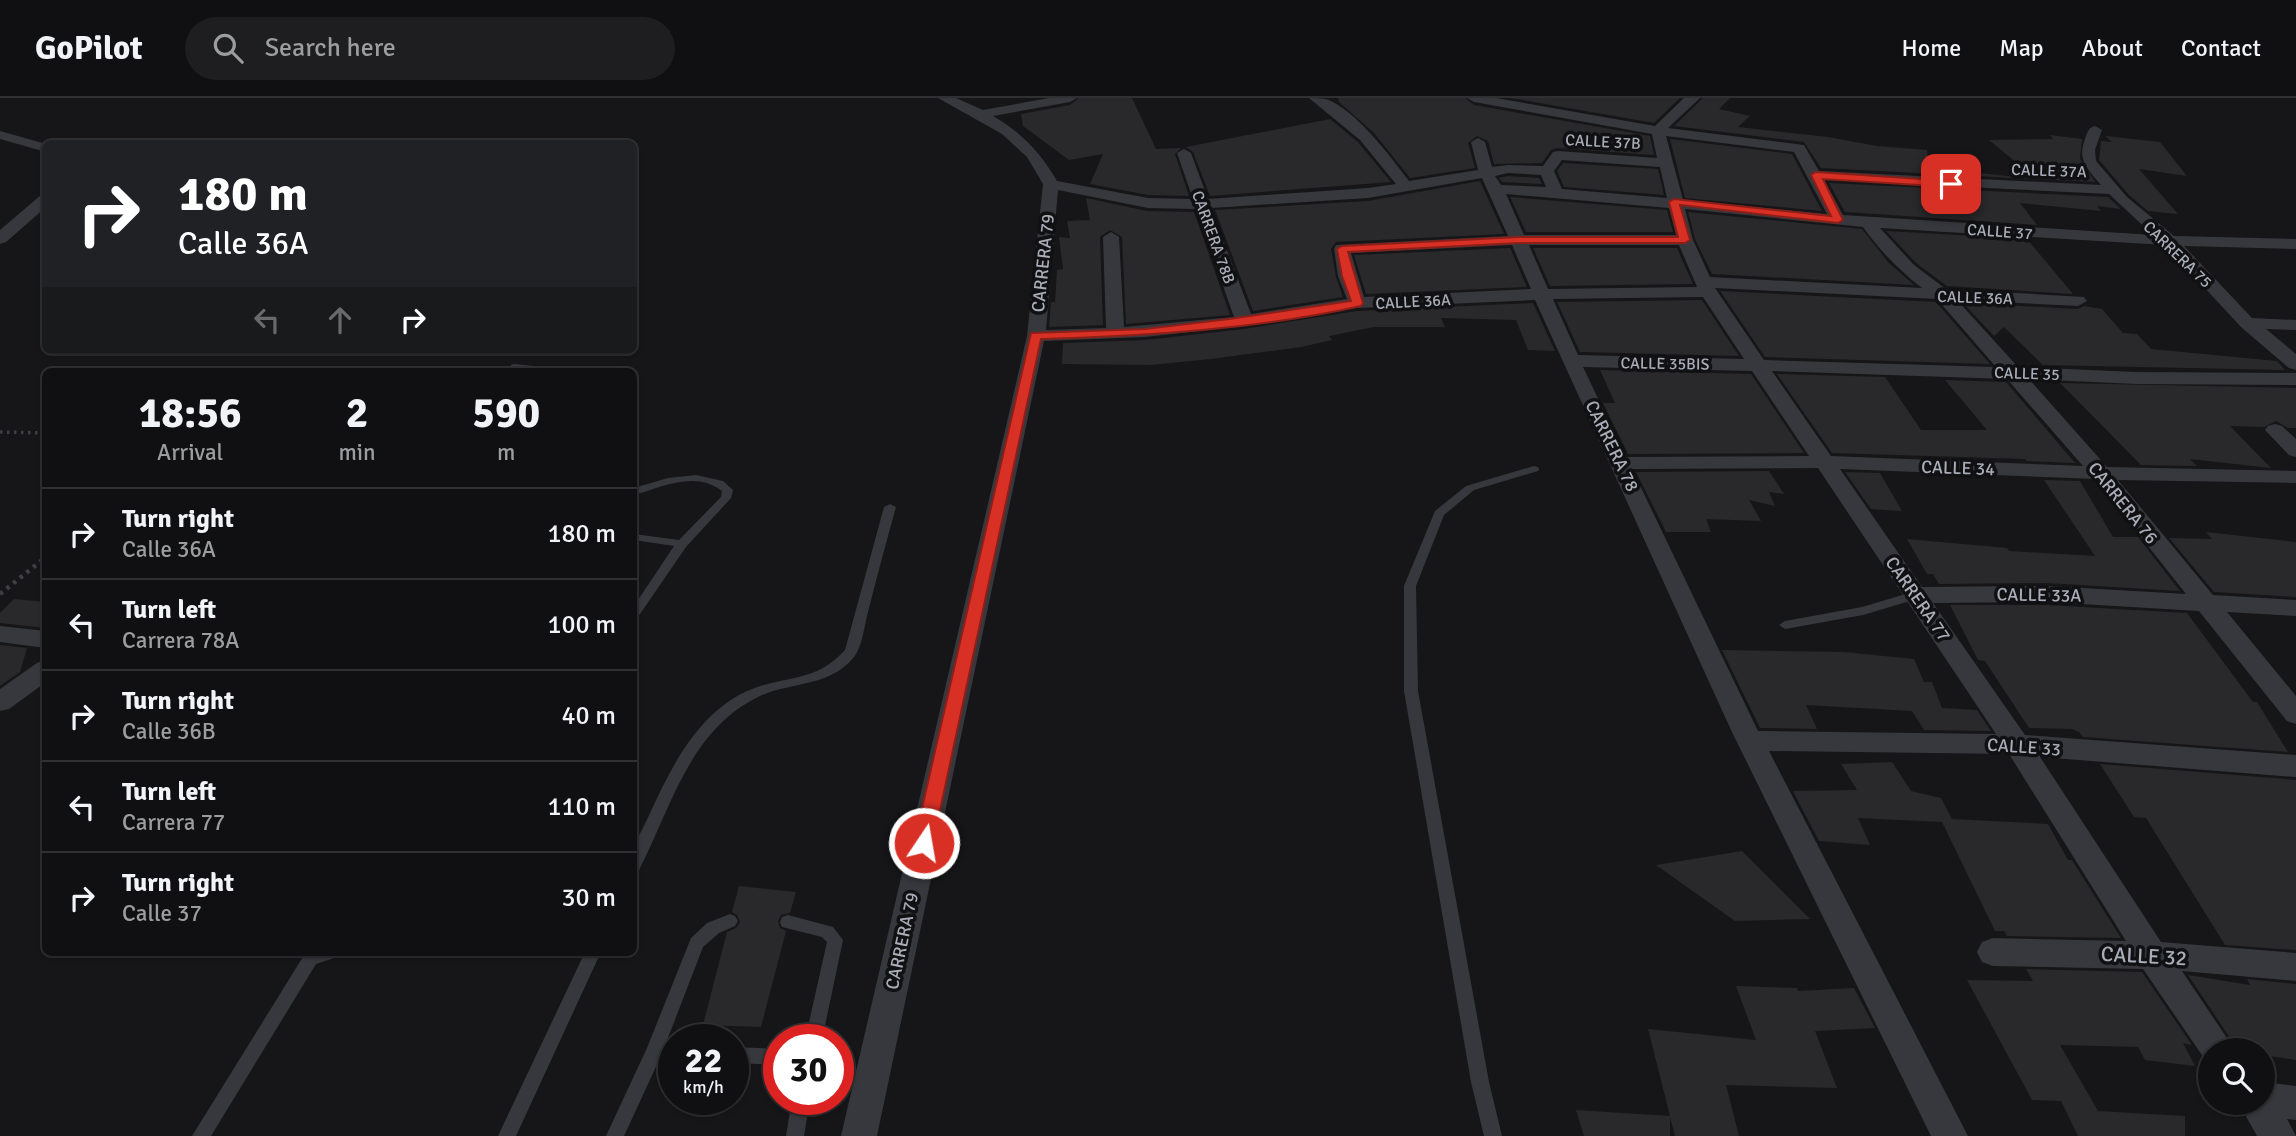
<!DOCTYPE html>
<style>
:root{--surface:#101012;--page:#1e1e20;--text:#f1f3f6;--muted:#9c9d9f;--line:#303032}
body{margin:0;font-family:Signika,sans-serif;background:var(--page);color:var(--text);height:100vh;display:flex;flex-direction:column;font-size:26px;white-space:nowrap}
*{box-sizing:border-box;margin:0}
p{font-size:23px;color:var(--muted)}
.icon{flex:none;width:38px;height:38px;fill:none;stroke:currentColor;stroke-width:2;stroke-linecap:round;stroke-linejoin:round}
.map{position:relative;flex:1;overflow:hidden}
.panel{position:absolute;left:42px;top:270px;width:595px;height:588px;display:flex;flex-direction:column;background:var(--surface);border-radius:10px;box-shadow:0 2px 5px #0004,0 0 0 2px var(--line)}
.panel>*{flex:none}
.hud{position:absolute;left:42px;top:42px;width:595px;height:214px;border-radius:10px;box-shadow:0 2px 5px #0004,0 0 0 2px var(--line);background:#202124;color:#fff;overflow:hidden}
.fabs{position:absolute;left:2198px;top:940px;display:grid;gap:14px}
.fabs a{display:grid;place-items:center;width:77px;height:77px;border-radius:50%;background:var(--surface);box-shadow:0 2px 5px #0004,0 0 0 2px var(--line);font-size:35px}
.speed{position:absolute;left:658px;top:926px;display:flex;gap:14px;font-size:35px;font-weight:700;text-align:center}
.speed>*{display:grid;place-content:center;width:91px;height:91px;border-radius:50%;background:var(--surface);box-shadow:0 2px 5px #0004,0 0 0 2px var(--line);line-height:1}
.speed small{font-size:18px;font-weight:400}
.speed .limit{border:10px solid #d22;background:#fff;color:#111}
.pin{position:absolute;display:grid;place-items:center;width:60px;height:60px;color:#fff;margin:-30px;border-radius:14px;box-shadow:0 4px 10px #0006}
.me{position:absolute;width:77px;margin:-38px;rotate:12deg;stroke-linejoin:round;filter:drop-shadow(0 0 5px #0008)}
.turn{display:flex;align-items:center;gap:24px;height:147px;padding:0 21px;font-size:32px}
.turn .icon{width:91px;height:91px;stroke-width:2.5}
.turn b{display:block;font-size:49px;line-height:60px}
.lanes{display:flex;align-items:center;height:66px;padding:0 21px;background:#0003;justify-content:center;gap:35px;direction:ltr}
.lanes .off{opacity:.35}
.eta{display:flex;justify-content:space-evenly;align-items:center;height:119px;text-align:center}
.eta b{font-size:42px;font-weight:700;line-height:49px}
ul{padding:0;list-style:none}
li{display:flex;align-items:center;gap:21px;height:91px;padding:0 21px;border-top:2px solid var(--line)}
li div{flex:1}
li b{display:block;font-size:26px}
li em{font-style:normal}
header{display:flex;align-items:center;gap:42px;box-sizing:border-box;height:98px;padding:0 35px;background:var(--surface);border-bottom:2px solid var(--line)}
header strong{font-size:33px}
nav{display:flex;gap:38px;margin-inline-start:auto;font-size:24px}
.search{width:490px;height:63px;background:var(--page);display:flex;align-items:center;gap:18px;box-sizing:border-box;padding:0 24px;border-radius:38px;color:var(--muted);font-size:26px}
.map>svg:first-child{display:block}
.building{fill:#29292c}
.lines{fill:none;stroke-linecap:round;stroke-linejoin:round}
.path-far1{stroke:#3d3f44;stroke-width:3.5;stroke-dasharray:2.5 4.5;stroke-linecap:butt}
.path{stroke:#3d3f44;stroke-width:4.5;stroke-dasharray:3.5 5;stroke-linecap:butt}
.service{fill:#37383d;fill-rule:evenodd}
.minor{fill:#37383d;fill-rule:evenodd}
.route{fill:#d93025;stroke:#8d1f18;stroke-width:2}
.labels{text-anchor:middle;stroke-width:7;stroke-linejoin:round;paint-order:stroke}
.far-street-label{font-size:16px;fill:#a8adb8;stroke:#111113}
.street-label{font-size:18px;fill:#a8adb8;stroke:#111113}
.near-street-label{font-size:21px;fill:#a8adb8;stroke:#111113}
</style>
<header>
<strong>GoPilot</strong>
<div class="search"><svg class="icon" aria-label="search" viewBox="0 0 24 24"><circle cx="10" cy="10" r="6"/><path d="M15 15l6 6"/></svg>Search here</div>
<nav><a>Home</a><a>Map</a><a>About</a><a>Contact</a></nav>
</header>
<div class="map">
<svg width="2296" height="1038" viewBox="0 0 2296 1038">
<rect width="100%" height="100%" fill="#161618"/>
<path class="building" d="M1079,0H1132L1156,51L1181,50L1175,56L1189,98L1148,97L1090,86L1103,56L1069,62L1023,28L1021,16L1070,7Z
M1338,0H1465L1474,7L1650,38L1654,57L1557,50L1551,52L1542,65L1494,66L1488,43L1477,38L1468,45L1475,70L1410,80L1374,35L1339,4Z
M1511,0H1680L1654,25Z
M1703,0H1730L1719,11L1750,18L1738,29L1828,39L1877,48L1927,52L1929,70L2036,81L1989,42L2053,41L2050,37L2082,41L2080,61L2095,84L1821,70L1804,44L1674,28Z
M1330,21L1358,44L1391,84L1210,98L1193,54L1186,49Z
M2105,38L2160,44L2187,78L2139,71L2178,116L2148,113L2129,97L2099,62L2101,43L2112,44Z
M1670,41L1792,56L1822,113L1685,100Z
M1563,65L1658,71L1664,97L1564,89L1557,73Z
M1508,78L1539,80L1542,86L1502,84L1499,80Z
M1480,83L1504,136L1336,144L1331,151L1336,179L1343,199L1253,213L1215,112L1368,103Z
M1829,85L2108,99L2121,111L2097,108L2101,113L2020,105L2037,127L1845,114Z
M1510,99L1667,112L1673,134H1526Z
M1086,100L1147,113L1194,114L1230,217L1126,226L1122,139L1110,132L1100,139L1103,227L1049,229L1051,204H1055L1057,172L1063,171L1059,139L1070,140L1067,123L1090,122Z
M1688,114L1862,131L1888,164L1914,187L1712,176L1695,141Z
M1886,133L2027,141L2073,196L1947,188L1916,165Z
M1510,150L1527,189L1366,196L1354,157Z
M1533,150H1677L1693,186L1550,188Z
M1720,193L1936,204L1990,266L1765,259Z
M1702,202L1739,258L1580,254L1557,204Z
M1533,205L1555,253L1528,252L1516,222L1441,220L1445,229H1374L1329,238L1332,242L1301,249L1211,261L1151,267L1062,266L1063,245L1145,242L1244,231L1357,213Z
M1963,205L2078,211L2084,208L2102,211L2123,235L2137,236L2151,251L2277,263L2285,272L2043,267L2004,229L1994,238Z
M1600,272L1751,276L1804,355L1628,356L1603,305H1615Z
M1777,276L1885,279L1921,332H1987L1945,282L2006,284L2075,365L2027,363L2025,361L1832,355Z
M2060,285L2296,290V330H2288L2276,323L2264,329L2230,328L2271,370L2190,361L2197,368L2141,367Z
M1769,373L1784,396L1769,394L1775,408L1749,402L1761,423L1706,421L1711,434H1666L1636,374Z
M1845,374L1880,375L1902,413L1871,411Z
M2044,382L2080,383L2113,439H2138L2180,493L2047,485L1939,486L1933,476H1927L1907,441L2007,450L2009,453L2095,458Z
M2206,434L2296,444V499L2214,494L2169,440L2212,441Z
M14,501L46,504V530L0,525V515Z
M1950,507H2047L2187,515L2253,604H2257L2288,654L2083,639L2079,634L2072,631L2029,630L1985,563L1978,562Z
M0,547L27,550L20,574L0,588Z
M1722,552L1844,554L1914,561L1924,584H1932L1942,610L1977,612L1991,633L1924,632L1912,613L1806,607L1817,631L1760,630Z
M1892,664L1911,693L1941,700L1952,721L2048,726L2068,762H2072L2121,840L2007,838L2004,833H1995L1942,724L1858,720L1870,747L1819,743L1793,693L1857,692L1841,666Z
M2100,666L2296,682V852L2225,847L2146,720L2134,719Z
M1742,753L1810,821L1735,823L1656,767Z
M739,788L796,794L790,815L781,817L778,823L780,830L786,833L761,929L703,927L727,834L736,830L740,824L737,817L732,814Z
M2026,871L2142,874L2192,947L2183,945L2195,968L2145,962L2138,949L2060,947L2098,1013L2185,1018V1038H2078L2061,1003L2032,1002L1967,882L2033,883Z
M2188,877L2250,887L2247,881L2296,886V962L2263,957V952H2238Z
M1736,888L1797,890L1798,893L1854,890L1875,930L1815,933L1837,990L1726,987L1739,1038H1675L1670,1019V1038H1584L1576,1012L1670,1018L1648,931L1756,942Z"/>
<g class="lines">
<path class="path-far1" d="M0,334L46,335"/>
<path class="path" d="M0,496L46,459"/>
<path class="service" d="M514,266L554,270L559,273L511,271V267Z
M1534,368L1538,369L1539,371L1538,373L1474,392L1444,417L1416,488L1418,593L1489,984L1502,1038H1484L1471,984L1404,593V488L1435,413L1466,388Z
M696,377L723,383L733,392L731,400L686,449L638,519L634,520V508L674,448L634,442V436L679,442L721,399L722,393C696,372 662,389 634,397V390L668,380Z
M890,406L896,409C886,445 876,482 867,518C864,530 862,549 854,559C829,590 791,583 758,599C689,633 671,710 639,772L634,774C634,767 632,759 634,752C637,739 646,725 651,713C673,665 701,611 752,591C789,577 816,584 845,552L884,409Z
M1916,493L1920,494L1922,497L1920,500L1863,517L1785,531L1779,527L1785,523L1862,509Z
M730,816L735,818L738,823L735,828L719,835L703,849L666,945H674V961L660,960L624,1038H606L647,950L691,840L707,825Z
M788,817L833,829L843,842L822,942H805L827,844L822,839L782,829L780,824L782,819Z
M306,854H339L337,859L316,866L211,1038H192Z
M585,854H601L516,1038H498Z
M733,949L779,951V967L733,965Z
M792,1001H810L804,1038H786Z"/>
<path class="minor" d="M938,0H956L983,12L1049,0H1077L1070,4L993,18C1021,34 1041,55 1057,83L1148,100L1193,101L1177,55L1184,51L1191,55L1208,101L1368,90L1396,86L1360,42L1309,0C1314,0 1321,0 1326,1C1355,11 1391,59 1409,83L1478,72L1471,44L1478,40L1485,44L1492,69L1508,67L1543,68L1553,54L1558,53L1657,60L1652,36L1474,4L1467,0H1496L1655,28L1684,0H1700L1668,30L1804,47L1819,73L2101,87C2087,71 2077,62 2085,41C2088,33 2088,30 2095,28L2102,32L2095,52L2096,63L2127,99L2174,138L2296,141V151L2184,148L2252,220L2296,222V232L2266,231L2296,256V272L2289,270L2241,229L2165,147L1880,130L1914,167L1946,191L2084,199L2087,203L2078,208L1957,202L2018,269L2136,274L2296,275V287L2136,286L2029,281L2107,369L2296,373V385L2118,382L2213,497L2296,502V518L2227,514L2296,598V626L2287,623L2199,513L2047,504L1933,505L2025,637L2296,657V679L2040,659L2161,844L2296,855V883L2182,873L2235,952H2210V965L2206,963L2143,871L1993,868L1982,864L1977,854L1982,844L1993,840L2126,843L2009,656L1769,653L1968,1038H1931L1731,632L1535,202L1357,210L1244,228L1145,239L1044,243L877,1038H841L1027,238L1043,86L1027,59L1002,36ZM1666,38L1794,54L1827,116L1683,102ZM1562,62L1660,69L1667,100L1562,91L1554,73ZM1508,75L1541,77L1546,89L1501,87L1495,78ZM1482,80L1508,138L1336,147L1334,151L1338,178L1347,201L1251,216L1211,110L1368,100ZM1824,82L2109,96L2153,137L1843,117ZM1058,92L1148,110L1196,111L1234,219L1124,229L1119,139L1111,134L1103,139L1106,230L1046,232ZM1506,96L1669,110L1676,137H1524ZM1685,111L1863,129C1880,153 1899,172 1922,190L1710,179L1693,142ZM1512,147L1531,191L1364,199L1351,155ZM1529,147H1679L1697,189L1548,191ZM1715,190L1937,201L1996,269L1764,262ZM1703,199L1744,261L1578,257L1553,201ZM1583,269L1752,273L1809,358L1626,359ZM1772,273L2007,281L2083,368L1831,358ZM1818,370L1996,636L1758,633L1632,371ZM1840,371L2095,381L2186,496L2047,488L1922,489Z
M0,33L46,46V54L0,41Z
M46,96V109L6,144L0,146V132L41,97Z
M2275,326L2282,328L2296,341V359L2289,357L2265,332L2268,328Z
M0,528L46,533V550L0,544Z
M46,562V584L9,611L0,613V591L37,565Z
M2263,984L2296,988V1022L2287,1021L2296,1038H2257L2238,1004H2263Z"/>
</g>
<path class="route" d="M1816,74L1951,83L1956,86L1951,89L1823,81L1843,122L1838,125L1680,107L1690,142L1685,145H1519L1348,154L1363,205L1361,208C1258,231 1146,238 1041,241L933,745L930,750L924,752L917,750L914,745L1031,235L1145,231L1229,221L1351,203L1342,178L1337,151L1342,148L1519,139H1678L1669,104L1674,101L1831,118L1811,77Z"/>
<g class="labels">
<g class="far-street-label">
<text transform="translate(1603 43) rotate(3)" y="6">CALLE 37B</text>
<text transform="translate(2049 72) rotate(2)" y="6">CALLE 37A</text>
<text transform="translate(2000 133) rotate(4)" y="6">CALLE 37</text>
<text transform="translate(1214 139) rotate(70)" y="6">CARRERA 78B</text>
<text transform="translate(2178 156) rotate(44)" y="6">CARRERA 75</text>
<text transform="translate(1975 199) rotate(2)" y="6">CALLE 36A</text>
<text transform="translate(1413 203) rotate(-3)" y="6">CALLE 36A</text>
<text transform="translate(1665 265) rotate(1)" y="6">CALLE 35BIS</text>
<text transform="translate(2027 275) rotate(2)" y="6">CALLE 35</text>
</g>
<g class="street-label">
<text transform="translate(1043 165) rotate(-84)" y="6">CARRERA 79</text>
<text transform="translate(1612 348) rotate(64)" y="6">CARRERA 78</text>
<text transform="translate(1958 370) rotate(2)" y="6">CALLE 34</text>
<text transform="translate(2123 405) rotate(51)" y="6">CARRERA 76</text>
<text transform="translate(2039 497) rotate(1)" y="6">CALLE 33A</text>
<text transform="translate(1918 501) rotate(55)" y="6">CARRERA 77</text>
<text transform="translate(2024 649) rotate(4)" y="6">CALLE 33</text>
<text transform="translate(902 843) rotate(-78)" y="6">CARRERA 79</text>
</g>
<g class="near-street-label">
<text transform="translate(2144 858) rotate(3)" y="7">CALLE 32</text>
</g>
</g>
</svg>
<div class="fabs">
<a><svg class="icon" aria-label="search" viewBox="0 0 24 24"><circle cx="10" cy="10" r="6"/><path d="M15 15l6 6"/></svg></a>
</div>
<div class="speed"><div>22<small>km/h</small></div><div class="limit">30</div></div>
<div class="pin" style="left:1951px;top:86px;background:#d93025"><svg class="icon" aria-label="arrive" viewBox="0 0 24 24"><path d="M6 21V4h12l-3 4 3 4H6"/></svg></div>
<svg class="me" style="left:924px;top:745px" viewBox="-20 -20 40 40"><circle r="17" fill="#d93025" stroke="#fff" stroke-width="3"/><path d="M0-11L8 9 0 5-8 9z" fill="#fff"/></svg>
<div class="hud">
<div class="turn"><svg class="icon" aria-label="right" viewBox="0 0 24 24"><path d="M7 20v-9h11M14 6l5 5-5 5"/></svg><div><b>180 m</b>Calle 36A</div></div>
<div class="lanes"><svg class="icon off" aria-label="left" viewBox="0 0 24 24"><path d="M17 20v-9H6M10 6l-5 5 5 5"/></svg><svg class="icon off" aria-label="ahead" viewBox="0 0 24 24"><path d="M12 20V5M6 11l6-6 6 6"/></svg><svg class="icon" aria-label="right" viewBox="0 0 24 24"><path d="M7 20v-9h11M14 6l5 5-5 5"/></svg></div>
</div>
<section class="panel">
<div class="eta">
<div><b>18:56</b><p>Arrival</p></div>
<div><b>2</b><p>min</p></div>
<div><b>590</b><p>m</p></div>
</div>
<ul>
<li><svg class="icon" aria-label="right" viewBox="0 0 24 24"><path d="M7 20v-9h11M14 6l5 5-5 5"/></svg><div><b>Turn right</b><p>Calle 36A</p></div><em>180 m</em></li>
<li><svg class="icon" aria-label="left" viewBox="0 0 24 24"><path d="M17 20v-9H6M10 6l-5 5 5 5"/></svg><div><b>Turn left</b><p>Carrera 78A</p></div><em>100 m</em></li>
<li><svg class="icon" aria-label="right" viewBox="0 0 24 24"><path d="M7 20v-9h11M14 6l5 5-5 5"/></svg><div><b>Turn right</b><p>Calle 36B</p></div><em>40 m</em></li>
<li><svg class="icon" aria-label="left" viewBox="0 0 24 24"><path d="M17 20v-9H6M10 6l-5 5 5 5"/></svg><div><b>Turn left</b><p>Carrera 77</p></div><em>110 m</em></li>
<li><svg class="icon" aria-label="right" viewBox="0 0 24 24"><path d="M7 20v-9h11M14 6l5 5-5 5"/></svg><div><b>Turn right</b><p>Calle 37</p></div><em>30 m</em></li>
</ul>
</section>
</div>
